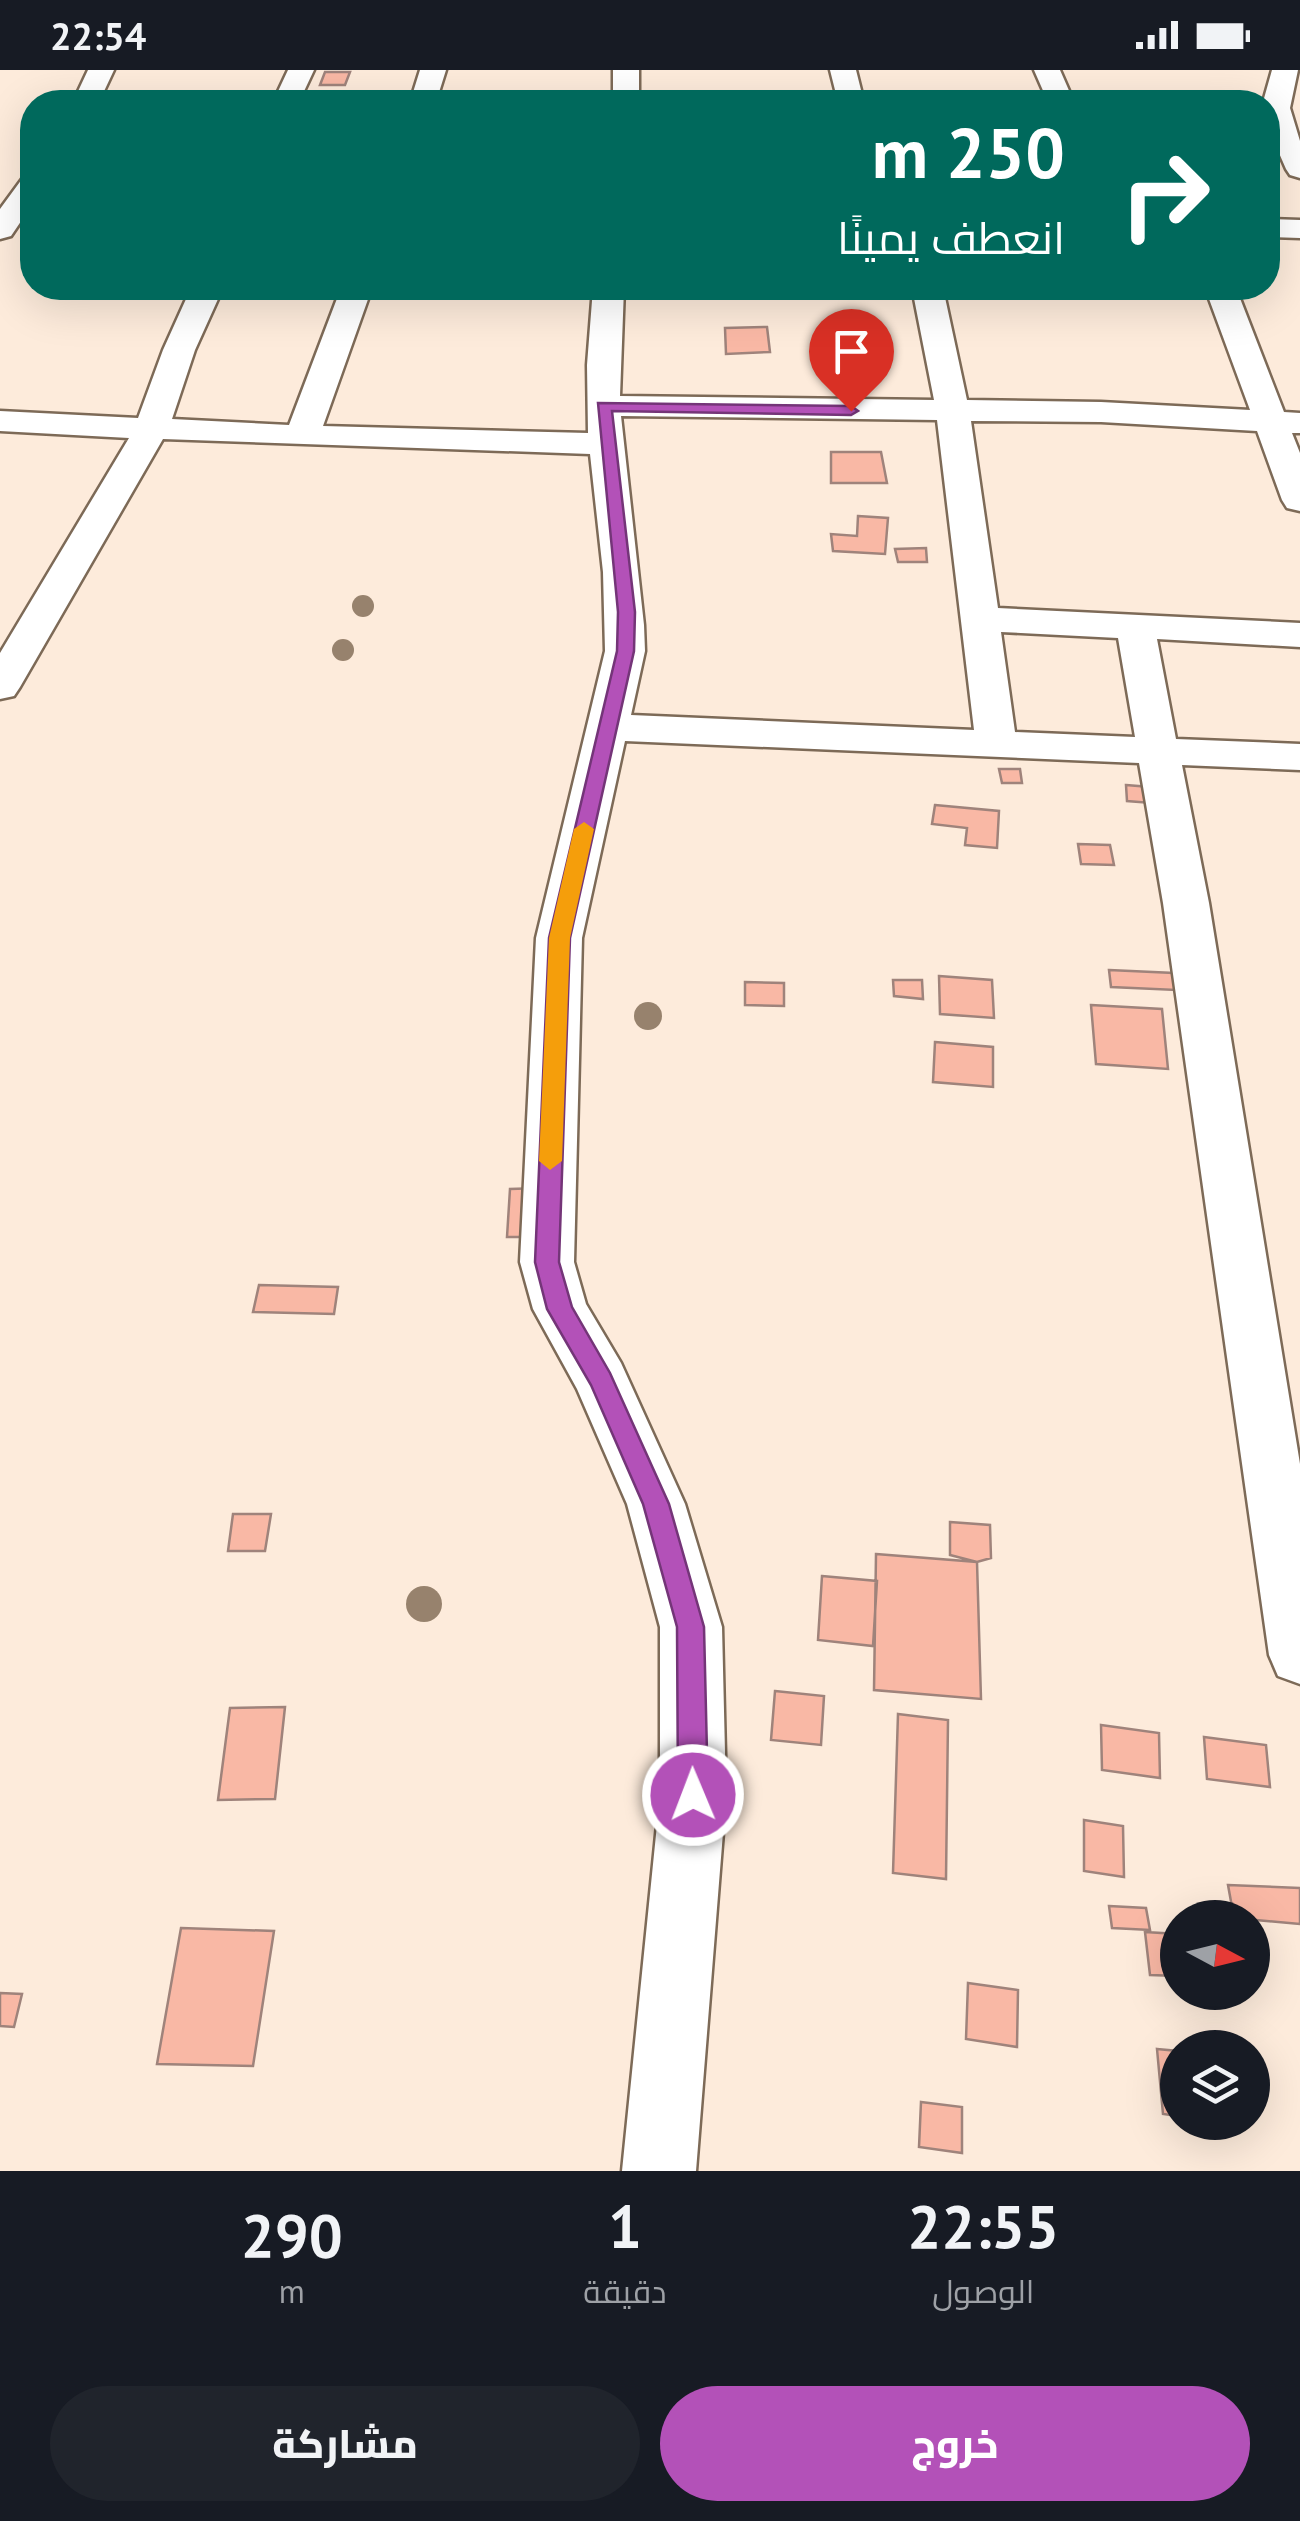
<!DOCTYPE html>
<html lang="ar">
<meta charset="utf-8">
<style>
:root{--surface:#171b24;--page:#20242c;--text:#f1f3f6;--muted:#9ea1a6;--accent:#b351b8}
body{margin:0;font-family:"PT Sans",Cairo,sans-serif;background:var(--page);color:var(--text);direction:rtl;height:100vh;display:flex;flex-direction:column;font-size:38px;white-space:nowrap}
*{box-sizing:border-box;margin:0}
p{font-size:32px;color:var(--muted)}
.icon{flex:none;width:55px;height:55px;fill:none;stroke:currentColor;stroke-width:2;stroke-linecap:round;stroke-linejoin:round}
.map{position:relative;height:2101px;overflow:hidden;direction:ltr}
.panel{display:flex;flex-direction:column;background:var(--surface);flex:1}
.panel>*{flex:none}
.guide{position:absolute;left:20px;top:20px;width:1260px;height:210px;border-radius:40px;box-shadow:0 10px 40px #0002;direction:rtl;background:#00695c;color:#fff;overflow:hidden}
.needle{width:65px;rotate:97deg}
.controls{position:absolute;left:1160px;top:1830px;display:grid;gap:20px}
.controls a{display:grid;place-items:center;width:110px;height:110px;border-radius:50%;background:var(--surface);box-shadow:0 10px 40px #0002;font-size:50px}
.pin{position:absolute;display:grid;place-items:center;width:85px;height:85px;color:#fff;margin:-102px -42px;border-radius:50% 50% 50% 0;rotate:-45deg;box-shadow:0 0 10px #0007}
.pin .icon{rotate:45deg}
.me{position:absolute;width:110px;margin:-55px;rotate:359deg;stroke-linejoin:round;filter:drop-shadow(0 0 8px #0008)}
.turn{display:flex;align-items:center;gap:35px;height:210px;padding:0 50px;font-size:45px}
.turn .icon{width:130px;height:130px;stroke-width:2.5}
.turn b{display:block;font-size:70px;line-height:85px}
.eta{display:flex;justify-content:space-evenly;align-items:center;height:170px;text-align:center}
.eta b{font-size:60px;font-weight:800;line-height:70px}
.button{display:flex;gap:20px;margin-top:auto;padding:20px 50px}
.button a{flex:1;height:115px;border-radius:60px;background:var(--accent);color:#fff;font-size:40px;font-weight:800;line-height:115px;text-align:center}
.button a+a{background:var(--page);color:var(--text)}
.status{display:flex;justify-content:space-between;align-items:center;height:70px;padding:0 50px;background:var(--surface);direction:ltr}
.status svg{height:28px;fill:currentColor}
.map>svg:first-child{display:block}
.building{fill:#f9b8a5;stroke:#9f837b;stroke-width:2.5}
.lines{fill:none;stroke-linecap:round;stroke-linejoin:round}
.street-casing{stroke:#7d6a57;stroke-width:5}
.street{fill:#fff;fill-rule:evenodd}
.tree{fill:#97826d}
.route{fill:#b351b8;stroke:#743578;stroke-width:2.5}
.slow{fill:#f59e0b}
</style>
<div class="status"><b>22:54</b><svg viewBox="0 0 49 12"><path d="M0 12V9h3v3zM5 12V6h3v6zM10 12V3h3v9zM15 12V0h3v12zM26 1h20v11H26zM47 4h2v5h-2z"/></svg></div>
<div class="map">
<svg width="1300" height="2101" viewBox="0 0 1300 2101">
<rect width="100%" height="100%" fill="#fdebdb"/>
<path class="building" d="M325,2H350L345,15H320Z
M977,218H1024L1025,225L977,223Z
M767,257L770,282L726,284L725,258Z
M831,382H881L887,413H831Z
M858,446L888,448L885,484L833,481L831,464L857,466Z
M926,478L927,492H898L895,479Z
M999,699H1020L1022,713H1002Z
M1126,715L1150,717L1151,733L1127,731Z
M935,735L999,741L997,778L965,775L967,758L932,754Z
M1078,774L1110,775L1114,795L1081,794Z
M1109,900L1174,903L1176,920L1111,917Z
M939,906L992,910L994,948L940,944Z
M893,910H922L923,929L894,926Z
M745,912L784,913V936L745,935Z
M1091,935L1162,939L1168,999L1096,994Z
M935,972L993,977V1017L933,1012Z
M541,1118L540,1167H507L510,1119Z
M259,1215L338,1217L334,1244L253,1242Z
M233,1444H271L265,1481H228Z
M950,1452L990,1455L991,1488L977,1492L950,1485Z
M876,1484L977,1492L981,1629L874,1620Z
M822,1506L877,1511L873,1576L818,1570Z
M775,1621L824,1626L821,1675L771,1670Z
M285,1637L275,1729L218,1730L230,1638Z
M898,1644L948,1650L946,1809L893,1803Z
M1101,1655L1159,1663L1160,1708L1102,1700Z
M1204,1667L1266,1675L1270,1717L1207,1709Z
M1084,1750L1123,1756L1124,1807L1084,1801Z
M1228,1815L1300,1818V1854L1234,1848Z
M1109,1836L1146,1838L1150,1860L1112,1858Z
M181,1858L274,1861L253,1996L157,1994Z
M1145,1862L1178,1864V1906L1150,1905Z
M968,1913L1018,1920L1017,1977L966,1969Z
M0,1923L22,1924L14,1957L0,1956Z
M1157,1979L1178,1981V2046L1163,2044Z
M921,2032L962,2037V2083L919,2077Z"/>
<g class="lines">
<defs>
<path id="street" d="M88,0H114L99,32H73Z
M288,0H314L299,32H273Z
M420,0H446L436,32H410Z
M613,0H639V32H613Z
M830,0H856L864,32H838Z
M1034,0H1060L1074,32H1048Z
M1272,0H1298L1290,38L1300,71V108L1290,105L1286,99L1268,58V32H1263Z
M32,106V135L11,166L0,169V139L22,109Z
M1268,149L1300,150V168L1268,167Z
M191,218H223L195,280L172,349L289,355L341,218H372L323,356L588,363L587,295L593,218H624L620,326L934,330L912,218H943L967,330L1101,332L1250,340L1205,218H1236L1284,342L1300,343V363H1292L1300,383V441L1287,438L1282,430L1257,361L1101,352L971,351L998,538L1300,553V577L1157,569L1176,669L1300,674V700L1182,695L1209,833L1300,1394V1614L1278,1606L1269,1585L1163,833L1139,693L625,671L582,868L574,1192L586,1234L621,1293L685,1434L722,1557L726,1725L696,2101H622L660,1725V1557L627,1434L577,1319L533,1239L520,1192L536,868L605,581L603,502L590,384L163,369L20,617L14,626L0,629V583L129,368L0,361V341L138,348L163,280ZM621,346L937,350L974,660L631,645L645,581L644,555ZM1001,562L1118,568L1135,667L1015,662Z"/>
</defs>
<use href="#street" class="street-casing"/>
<use href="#street" class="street"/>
</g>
<g class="tree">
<circle cx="363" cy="536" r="11"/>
<circle cx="343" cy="580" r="11"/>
<circle cx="648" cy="946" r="14"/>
<circle cx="424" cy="1534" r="18"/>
</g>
<path class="route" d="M598,333L851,336L858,341L851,345L612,341L635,542L634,581L570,868L559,1192L572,1237L610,1303L669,1434L704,1557L708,1725L703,1736L693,1740L682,1736L678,1725L677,1557L643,1434L591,1315L547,1239L535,1192L549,868L617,581L618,542Z"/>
<path class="slow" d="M584,752L594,759L570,868L562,1091L550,1100L539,1091L549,868L574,759Z"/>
</svg>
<div class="controls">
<a><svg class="needle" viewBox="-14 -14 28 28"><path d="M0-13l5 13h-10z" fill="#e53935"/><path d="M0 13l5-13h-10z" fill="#9ea1a6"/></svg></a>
<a><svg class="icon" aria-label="layers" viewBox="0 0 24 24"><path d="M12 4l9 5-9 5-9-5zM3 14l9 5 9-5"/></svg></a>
</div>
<div class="pin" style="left:851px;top:341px;background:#d93025"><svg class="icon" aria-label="arrive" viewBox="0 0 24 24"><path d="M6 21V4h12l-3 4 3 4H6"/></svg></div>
<svg class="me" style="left:693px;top:1725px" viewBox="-20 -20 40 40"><circle r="17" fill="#b351b8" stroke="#fff" stroke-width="3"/><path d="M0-11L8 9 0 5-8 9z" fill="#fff"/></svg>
<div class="guide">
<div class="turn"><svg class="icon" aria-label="right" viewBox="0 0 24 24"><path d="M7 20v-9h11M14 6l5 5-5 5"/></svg><div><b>250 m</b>انعطف يمينًا</div></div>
</div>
</div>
<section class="panel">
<div class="eta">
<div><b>22:55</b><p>الوصول</p></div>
<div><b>1</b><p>دقيقة</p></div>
<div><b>290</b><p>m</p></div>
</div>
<div class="button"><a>خروج</a><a>مشاركة</a></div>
</section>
